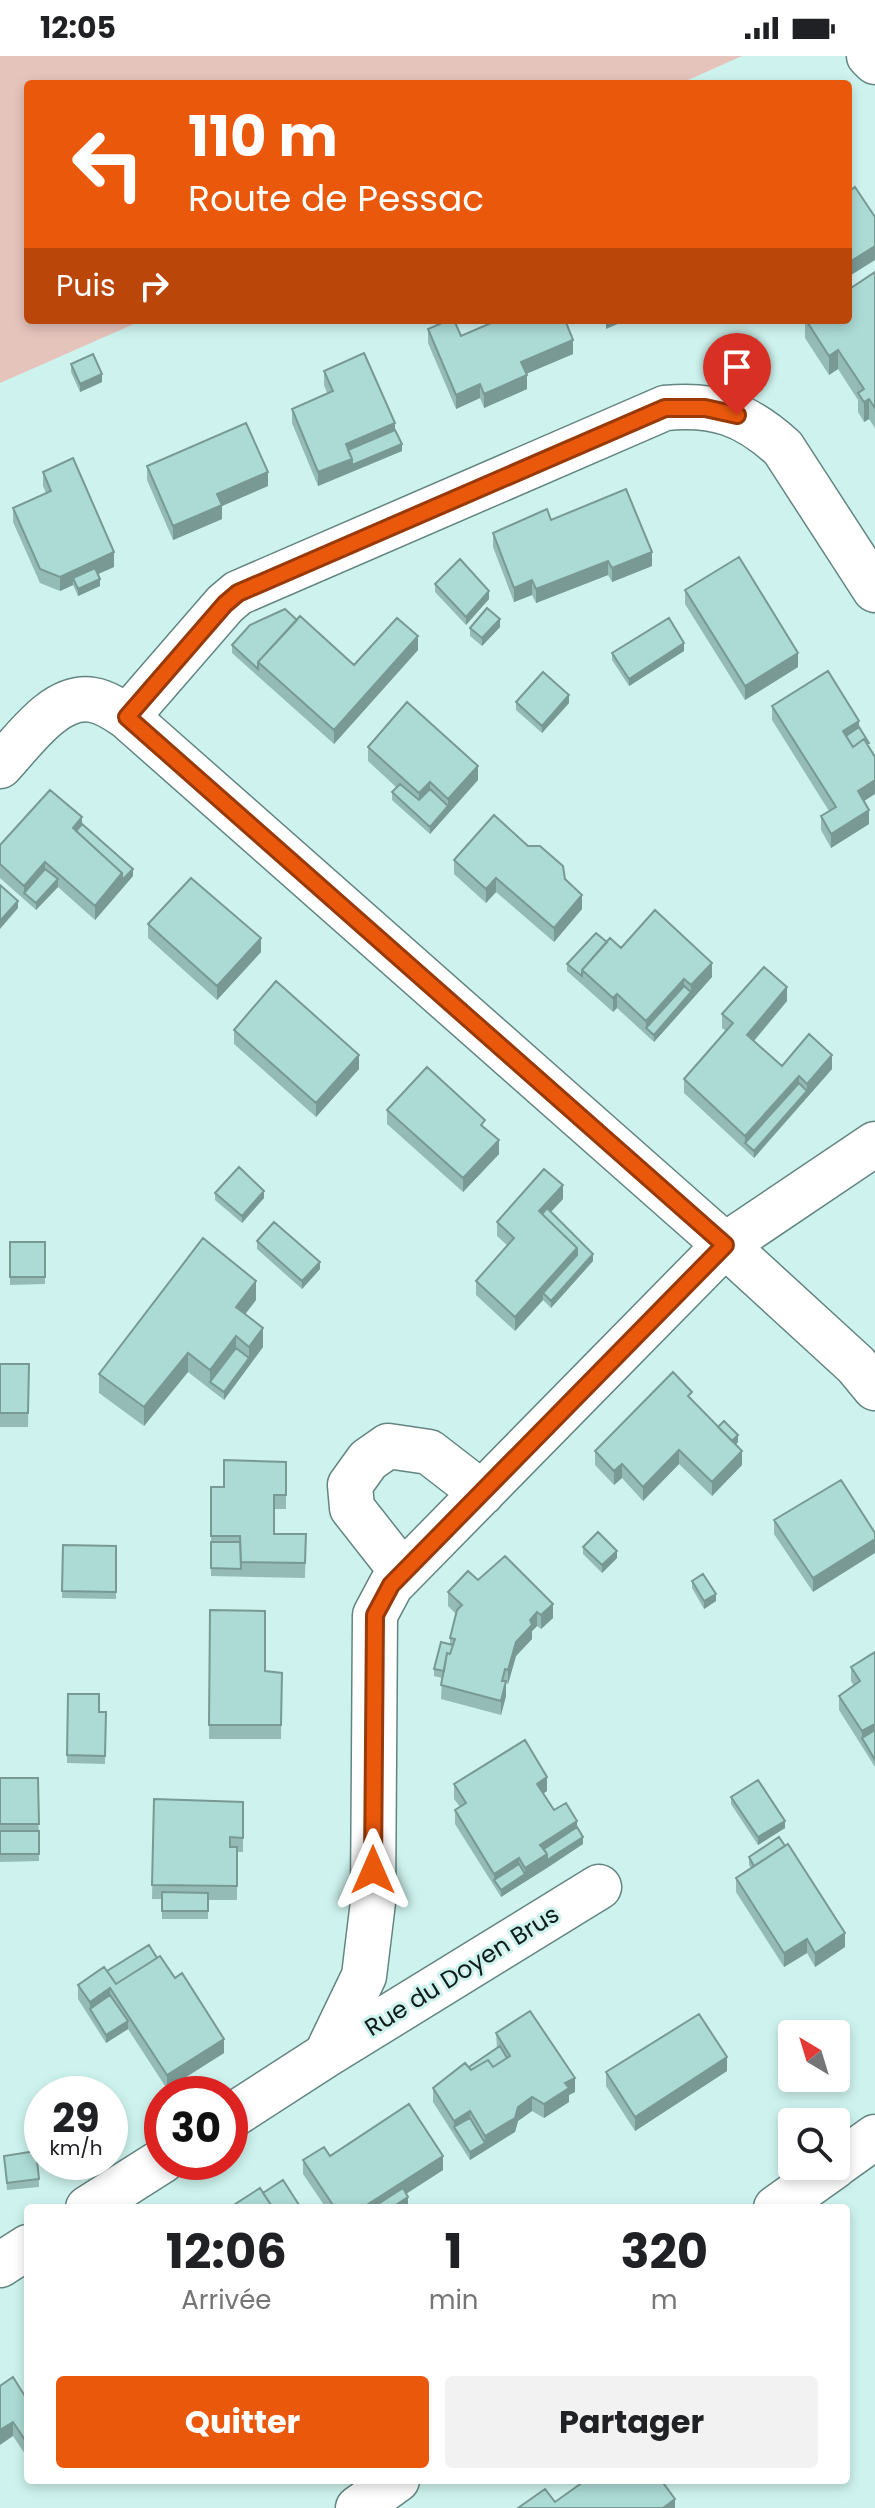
<!DOCTYPE html>
<html lang="fr">
<meta charset="utf-8">
<style>
:root{--surface:#fff;--page:#f2f2f2;--text:#202124;--muted:#757577;--accent:#ea580c}
body{margin:0;font-family:Poppins,sans-serif;background:var(--page);color:var(--text);height:100vh;display:flex;flex-direction:column;font-size:30px;white-space:nowrap}
*{box-sizing:border-box;margin:0}
p{font-size:26px;color:var(--muted)}
.icon{flex:none;width:44px;height:44px;fill:none;stroke:currentColor;stroke-width:2;stroke-linecap:round;stroke-linejoin:round}
.map{position:relative;flex:1;overflow:hidden}
.details{position:absolute;left:24px;top:2148px;width:826px;height:280px;display:flex;flex-direction:column;background:var(--surface);border-radius:8px;box-shadow:0 4px 12px #0003}
.details>*{flex:none}
.top-card{position:absolute;left:24px;top:24px;width:828px;height:244px;border-radius:8px;box-shadow:0 4px 12px #0003;background:#ea580c;color:#fff;overflow:hidden}
.needle{width:52px;rotate:322deg}
.fabs{position:absolute;left:778px;top:1964px;display:grid;gap:16px}
.fabs a{display:grid;place-items:center;width:72px;height:72px;border-radius:8px;background:var(--surface);box-shadow:0 4px 12px #0003;font-size:40px}
.speed{position:absolute;left:24px;top:2020px;display:flex;gap:16px;font-size:40px;font-weight:700;text-align:center}
.speed>*{display:grid;place-content:center;width:104px;height:104px;border-radius:50%;background:var(--surface);box-shadow:0 4px 12px #0003;line-height:1}
.speed small{font-size:20px;font-weight:400}
.speed .limit{border:12px solid #d22;background:#fff;color:#111}
.pin{position:absolute;display:grid;place-items:center;width:68px;height:68px;color:#fff;margin:-82px -34px;border-radius:50% 50% 50% 0;rotate:-45deg;box-shadow:0 0 8px #0007}
.pin .icon{rotate:45deg}
.me{position:absolute;width:88px;margin:-44px;rotate:0deg;stroke-linejoin:round;filter:drop-shadow(0 0 6px #0008)}
.turn{display:flex;align-items:center;gap:28px;height:168px;padding:0 32px;font-size:36px}
.turn .icon{width:104px;height:104px;stroke-width:2.5}
.turn b{display:block;font-size:56px;line-height:68px}
.then{display:flex;align-items:center;height:76px;padding:0 32px;background:#0003;gap:16px;font-size:30px}
.eta{display:flex;justify-content:space-evenly;align-items:center;height:136px;text-align:center}
.eta b{font-size:48px;font-weight:700;line-height:56px}
.primary-button{display:flex;gap:16px;margin-top:auto;padding:16px 32px}
.primary-button a{flex:1;height:92px;border-radius:8px;background:var(--accent);color:#fff;font-size:32px;font-weight:700;line-height:92px;text-align:center}
.primary-button a+a{background:var(--page);color:var(--text)}
.status{display:flex;justify-content:space-between;align-items:center;height:56px;padding:0 40px;background:var(--surface);direction:ltr}
.status svg{height:22px;fill:currentColor}
.map>svg:first-child{display:block}
.green{fill:#e5c4bc}
.lines{fill:none;stroke-linecap:round;stroke-linejoin:round}
.minor-casing{stroke:#638581;stroke-width:47}
.minor{stroke:#fff;stroke-width:44}
.wall{fill:#94bbb6}
.shaded-wall{fill:#789994}
.building{fill:#acdad4;stroke:#789994;stroke-width:2}
.route-casing{stroke:#983908;stroke-width:20}
.route{stroke:#ea580c;stroke-width:14}
.labels{text-anchor:middle;stroke-width:6;stroke-linejoin:round;paint-order:stroke}
.street-label{font-size:24px;fill:#0e1c1a;stroke:#cef3ee}
</style>
<div class="status"><b>12:05</b><svg viewBox="0 0 49 12"><path d="M0 12V9h3v3zM5 12V6h3v6zM10 12V3h3v9zM15 12V0h3v12zM26 1h20v11H26zM47 4h2v5h-2z"/></svg></div>
<div class="map">
<svg width="875" height="2452" viewBox="0 0 875 2452">
<rect width="100%" height="100%" fill="#cef3ee"/>
<path class="green" d="M0,0H742L679,28H28V264H143L0,327Z"/>
<g class="lines">
<defs>
<path id="minor" d="M869,0L875,6
M127,661L225,548L238,537L665,352C715,347 746,358 783,392L875,534
M0,710C23,686 55,637 93,644C105,646 117,654 127,661L725,1189L856,1309L875,1332
M403,1517L352,1452L350,1429L368,1404L388,1390L429,1396L482,1437
M326,1999L599,1831
M230,2061L326,1999L364,1920L373,1846L375,1559L391,1529L725,1189L875,1088
M836,2109L875,2081
M88,2152L162,2105
M776,2152L835,2110
M0,2209L28,2191
M358,2452L397,2424"/>
</defs>
<use href="#minor" class="minor-casing"/>
<use href="#minor" class="minor"/>
</g>
<path class="wall" d="M875,216V372L869,363L864,366L858,356V344L838,313L829,319L805,282V264H848Z
M496,264H565L573,298L526,318L527,333L484,352L480,342L456,353L428,287V273L461,280Z
M71,308L102,326L80,336L71,316Z
M324,315L402,395L318,430L292,367V353L327,337L324,329Z
M147,410L268,430L222,450V463L173,484L147,424Z
M43,416L114,511L98,518L100,530L78,540L73,529L60,535L40,527L13,466V452L46,437L43,430Z
M551,464L652,510L612,526L608,519L536,547L532,539L514,546L493,491V477Z
M435,528L489,543L466,569L435,536Z
M685,534L798,611L745,644L685,548Z
M297,564L354,609L418,594L334,688L232,597V589Z
M500,571L482,590L470,580V572Z
M684,595L629,630L612,604V597Z
M516,646L569,647L542,677L516,654Z
M772,650L859,671L864,745L869,768L831,792L821,774V760L829,755L772,664Z
M368,691L478,724L430,778L392,744V736L396,731L368,705Z
M82,768L133,820L95,864L58,831L36,854L0,822V789Z
M454,804L565,823L582,853L554,886L496,836L486,847L454,818Z
M148,868L261,896L217,944L148,882Z
M607,886L621,892L712,921L654,986L617,952L613,956L567,915V908Z
M787,945L754,985L782,1010L832,1013L754,1102L684,1037V1023L726,975L722,972V958Z
M234,974L359,1013L316,1061L234,988Z
M387,1054L485,1073L499,1098L463,1136L387,1068Z
M215,1137L264,1142L242,1167L215,1144Z
M563,1143L551,1156L593,1205L551,1252L543,1244L515,1275L476,1239V1225L508,1190L497,1180V1166Z
M257,1185L320,1213L302,1233L257,1193Z
M10,1186H45V1228L10,1229Z
M256,1244L245,1258L263,1291L224,1344L188,1316L144,1370L99,1337V1318Z
M0,1308H29L28,1371H0Z
M692,1345L718,1371L738,1386L736,1388L742,1409L712,1440L679,1408L643,1445L622,1422L614,1429L595,1409V1395Z
M286,1406V1453H274V1478H306L305,1522L211,1520V1431H224Z
M841,1424L813,1536L774,1478V1464Z
M63,1489L116,1490V1543L62,1542Z
M583,1491L617,1502L602,1517L583,1498Z
M478,1524L553,1562L541,1573L537,1570L532,1575V1583L516,1600L508,1628L506,1627V1640L501,1659L441,1643L442,1622L434,1620V1613L450,1588V1582L456,1558L448,1550V1536Z
M692,1525L716,1545L704,1553L692,1532Z
M210,1554L265,1615L282,1617L281,1683H209Z
M875,1596V1711L839,1654V1640L854,1630L851,1625V1611Z
M68,1638L99,1656H106L105,1708L67,1707Z
M0,1722H38L39,1805L0,1806Z
M454,1728L547,1735L543,1737L554,1754L577,1771L583,1788L501,1841L455,1768V1754L460,1751L454,1743Z
M731,1741L785,1772L758,1789L731,1748Z
M154,1743L243,1746V1796H237V1844H208V1863H162V1843H152Z
M749,1801L845,1891L815,1911L807,1897L784,1911L736,1836V1822L751,1812L749,1809Z
M107,1915L224,1997L167,2033L128,1973L106,1987L78,1943V1929Z
M496,1977L575,2036L569,2039V2046L544,2062L532,2055L518,2065L515,2076L470,2104L433,2046V2032L469,2011L497,1992Z
M727,2015L635,2075L606,2030V2016Z
M4,2100L39,2123V2131L7,2134Z
M330,2100L443,2114L406,2138L408,2148L402,2152H326L303,2118V2104Z
M0,2330L28,2345L27,2401L13,2380Z"/>
<path class="shaded-wall" d="M875,190V204L848,221V207Z
M606,264H627L606,273Z
M573,284V298L521,320V306Z
M838,294V313L829,319V300Z
M102,318V326L80,336V328Z
M527,319V333L484,352V338Z
M480,328V342L456,353V339Z
M869,343V363L864,366V346Z
M395,367V381L346,395V388Z
M402,388V395L318,430V416L352,403Z
M268,416V430L222,450V463L173,484V470L217,438Z
M114,496V511L75,528L73,522V529L60,535V521Z
M652,496V510L612,526V512Z
M608,505V519L536,547V533Z
M100,523V530L78,540V533Z
M532,524V539L514,546V532Z
M489,535V543L466,569V561Z
M500,563V571L482,590V582Z
M418,580V594L334,688V674Z
M684,587V595L629,630V623Z
M798,597V611L745,644V630Z
M569,639V647L542,677V670Z
M859,665V679L846,687L843,675Z
M478,710V724L430,778V771L448,750V743Z
M875,724V738L858,749V735Z
M430,726V740L419,752V737Z
M869,754V768L831,792V778Z
M82,761V775L73,779V772Z
M45,806V820L24,837V844V830Z
M133,813V820L95,864V850L122,817Z
M496,822V836L486,847V833Z
M58,823V831L36,854V847Z
M582,839V853L554,886V872Z
M18,845V852L0,873V865Z
M261,882V896L217,944V930Z
M712,907V921L654,986V979L691,936V929Z
M684,923V937L646,972V965Z
M787,931V945L747,993V979Z
M617,938V952L613,956V942Z
M359,999V1013L316,1061V1047Z
M832,999V1013L754,1102V1095L807,1035V1028Z
M799,1020V1034L745,1087V1080Z
M499,1084V1098L463,1136V1122Z
M563,1129V1143L542,1165L539,1155Z
M264,1135V1142L242,1167V1160Z
M577,1192V1206L543,1237V1244L515,1275V1261Z
M593,1198V1205L551,1252V1245Z
M320,1206V1213L302,1233V1225Z
M256,1225V1244L236,1270V1251Z
M263,1272V1291L224,1344V1336L249,1302V1291Z
M236,1280V1299L210,1326V1314Z
M188,1297V1316L144,1370V1351Z
M738,1379V1386L729,1395V1388Z
M679,1394V1408L643,1445V1431Z
M742,1395V1409L712,1440V1426Z
M622,1408V1422L614,1429V1415Z
M875,1483V1497L813,1536V1522Z
M617,1495V1502L602,1517V1509Z
M716,1538V1545L704,1553V1545Z
M553,1548V1562L541,1573V1559Z
M537,1556V1570L532,1575V1583L516,1600L508,1628V1614L516,1586L530,1564Z
M506,1625V1640L501,1659V1645Z
M875,1668V1682H862V1689V1675Z
M547,1721V1735L537,1742V1728Z
M577,1765V1779L547,1798V1812L501,1841V1834L525,1818V1812L540,1789Z
M785,1765V1772L758,1789V1781Z
M583,1781V1788L547,1812V1804Z
M519,1802V1816L494,1824V1832V1818Z
M845,1877V1891L815,1911V1897Z
M807,1883V1897L784,1911V1897Z
M110,1932V1946L90,1953V1946Z
M128,1965V1973L106,1987V1979Z
M224,1983V1997L167,2033V2019Z
M727,2001V2015L635,2075V2061Z
M575,2022V2036L569,2039V2046L544,2062V2048L565,2027Z
M532,2041V2055L518,2065L515,2076L470,2104V2096L485,2087V2080L518,2051Z
M470,2055V2069L454,2071V2079V2065Z
M443,2100V2114L384,2152H362Z
M408,2141V2148L402,2152H391Z
M13,2366V2380L0,2389V2374Z
M675,2443V2452H663Z"/>
<path class="building" d="M855,131L875,161V190L848,207V136Z
M875,216V352L869,343L864,346L858,337L864,333L838,294L829,300L806,264H848V234Z
M449,264H454L461,280L498,264H565L573,284L521,306L527,319L484,338L480,328L456,339L428,273Z
M364,297L395,367L346,388L352,403L318,416L292,353L333,335L324,315Z
M93,298L102,318L80,328L71,308Z
M246,367L268,416L217,438L222,449L173,470L147,410Z
M395,374L402,388L352,409V403L348,394Z
M73,402L114,496L60,521L40,513L13,452L51,435L43,416Z
M626,433L652,496L612,512L608,505L536,533L532,524L514,532L493,477L547,453L551,464Z
M739,501L798,597L745,630L685,534Z
M460,503L489,535L466,561L435,528Z
M95,512L100,523L78,533L73,522Z
M487,552L500,563L482,582L470,572Z
M285,553L297,564L258,606V613L232,589L250,569Z
M300,560L354,609L397,562L418,580L334,674L258,606Z
M669,562L684,587L629,623L612,597Z
M828,615L859,665L843,675L853,691L864,683L875,701V724L858,735L869,754L831,778L821,760L836,751L772,650Z
M543,616L569,639L542,670L516,646Z
M407,646L478,710L448,743L430,726L419,737L368,691Z
M859,671L869,687L867,688L864,683L853,691L846,680Z
M400,728L419,744L430,733L448,750L430,771L392,736Z
M50,734L82,761L73,772L122,817L95,850L45,806L24,830L0,808V789Z
M494,759L528,790H540L563,810L565,823L582,839L554,872L496,822L486,833L454,804Z
M82,768L133,813L122,824V817L76,775Z
M45,813L58,823L36,847L24,837Z
M191,822L261,882L217,930L148,868Z
M0,829L18,845L0,865Z
M655,854L712,907L691,929L684,923L646,965L617,938L613,942L582,914L610,882L621,892Z
M596,877L607,886L582,914V920L567,908Z
M764,911L787,931L747,979L782,1010L809,978L832,999L807,1028L799,1020L745,1080L684,1023L733,967L722,958Z
M276,925L359,999L316,1047L234,974Z
M684,930L691,936L654,979L646,972Z
M427,1011L485,1064L481,1069L499,1084L463,1122L387,1054Z
M799,1027L807,1035L754,1095L745,1087Z
M239,1111L264,1135L242,1160L215,1137Z
M544,1113L563,1129L539,1155L577,1192L515,1261L476,1225L514,1182L497,1166Z
M547,1152L593,1198L551,1245L543,1237L577,1199V1192L542,1158Z
M274,1166L320,1206L302,1225L257,1185Z
M203,1182L256,1225L236,1251L263,1272L249,1291L236,1280L210,1314L188,1297L144,1351L99,1318Z
M10,1186H45V1221H10Z
M236,1292L249,1302L224,1336L210,1326Z
M0,1308H29L28,1357H0Z
M673,1316L692,1336L688,1340L742,1395L712,1426L679,1394L643,1431L622,1408L614,1415L595,1395Z
M724,1365L738,1379L732,1385L718,1371Z
M224,1404L286,1406V1439H274V1478H306L305,1507L241,1506L240,1480H211V1431H224Z
M841,1424L875,1477V1483L813,1522L774,1464Z
M598,1476L617,1495L602,1509L583,1491Z
M211,1486H240L241,1513L211,1512Z
M63,1489L116,1490V1536L62,1535Z
M505,1500L553,1548L541,1559L537,1556L530,1564L532,1569L516,1586L508,1614L505,1613L502,1625H506L501,1645L441,1629L447,1597L450,1598L455,1583L450,1582L457,1554L462,1549L448,1536L468,1515L478,1524Z
M703,1518L716,1538L704,1545L692,1525Z
M210,1554L265,1555V1615L282,1617L281,1669H209Z
M441,1586L453,1589L450,1598L447,1597L444,1615L434,1613Z
M875,1596V1668L862,1675L839,1640L860,1625L851,1611Z
M68,1638H99V1656H106L105,1700L67,1699Z
M875,1674V1704L862,1682Z
M525,1684L547,1721L537,1728L554,1754L566,1747L577,1765L540,1789L547,1798L525,1812L519,1802L494,1818L455,1754L466,1747L454,1728Z
M0,1722H38L39,1768H0Z
M758,1724L785,1765L758,1781L731,1741Z
M154,1743L243,1746V1782L230,1781V1791H237V1830L152,1829Z
M577,1771L583,1781L547,1804V1798L544,1793Z
M0,1775H39V1798H0Z
M779,1781L785,1790L754,1810L749,1801Z
M788,1788L845,1877L815,1897L807,1883L784,1897L736,1822Z
M519,1808L525,1818L501,1834L494,1824Z
M162,1836L208,1837V1855H162Z
M149,1889L157,1902L116,1928L107,1915Z
M160,1900L175,1922L182,1917L224,1983L167,2019L110,1932L90,1946L78,1929L104,1911L116,1928Z
M110,1939L128,1965L106,1979L90,1953Z
M530,1955L575,2022L565,2027L569,2032L544,2048L532,2041L518,2051L515,2062L485,2080L470,2055L454,2065L433,2032L465,2007L471,2014L488,2004L493,2011L510,2000L496,1977Z
M699,1958L727,2001L635,2061L606,2016Z
M500,1990L507,2002L493,2011L488,2004L471,2014L469,2011Z
M409,2048L443,2100L362,2152H335L303,2104L324,2091L330,2100Z
M470,2062L485,2087L470,2096L454,2071Z
M36,2095L39,2123L7,2127L4,2100Z
M283,2124L301,2152H273L263,2137Z
M260,2132L273,2152H229Z
M403,2132L408,2141L391,2152H372Z
M13,2321L28,2345V2387H27L13,2366L0,2374V2330Z
M586,2424H661L675,2443L663,2452H518L545,2433L555,2446Z"/>
<g class="lines">
<defs>
<path id="route" d="M373,1814L375,1559L391,1529L725,1189L127,661L225,548L238,537L665,352H705L737,359"/>
</defs>
<use href="#route" class="route-casing"/>
<use href="#route" class="route"/>
</g>
<g class="labels">
<g class="street-label">
<text transform="translate(462 1915) rotate(-32)" y="8">Rue du Doyen Brus</text>
</g>
</g>
</svg>
<div class="fabs">
<a><svg class="needle" viewBox="-14 -14 28 28"><path d="M0-13l5 13h-10z" fill="#e53935"/><path d="M0 13l5-13h-10z" fill="#757577"/></svg></a>
<a><svg class="icon" aria-label="search" viewBox="0 0 24 24"><circle cx="10" cy="10" r="6"/><path d="M15 15l6 6"/></svg></a>
</div>
<div class="speed"><div>29<small>km/h</small></div><div class="limit">30</div></div>
<div class="pin" style="left:737px;top:359px;background:#d93025"><svg class="icon" aria-label="arrive" viewBox="0 0 24 24"><path d="M6 21V4h12l-3 4 3 4H6"/></svg></div>
<svg class="me" style="left:373px;top:1814px" viewBox="-20 -20 40 40"><path d="M0-17L14 15 0 8-14 15z" fill="#ea580c" stroke="#fff" stroke-width="4"/></svg>
<div class="top-card">
<div class="turn"><svg class="icon" aria-label="left" viewBox="0 0 24 24"><path d="M17 20v-9H6M10 6l-5 5 5 5"/></svg><div><b>110 m</b>Route de Pessac</div></div>
<div class="then">Puis<svg class="icon" aria-label="right" viewBox="0 0 24 24"><path d="M7 20v-9h11M14 6l5 5-5 5"/></svg></div>
</div>
<section class="details">
<div class="eta">
<div><b>12:06</b><p>Arrivée</p></div>
<div><b>1</b><p>min</p></div>
<div><b>320</b><p>m</p></div>
</div>
<div class="primary-button"><a>Quitter</a><a>Partager</a></div>
</section>
</div>
